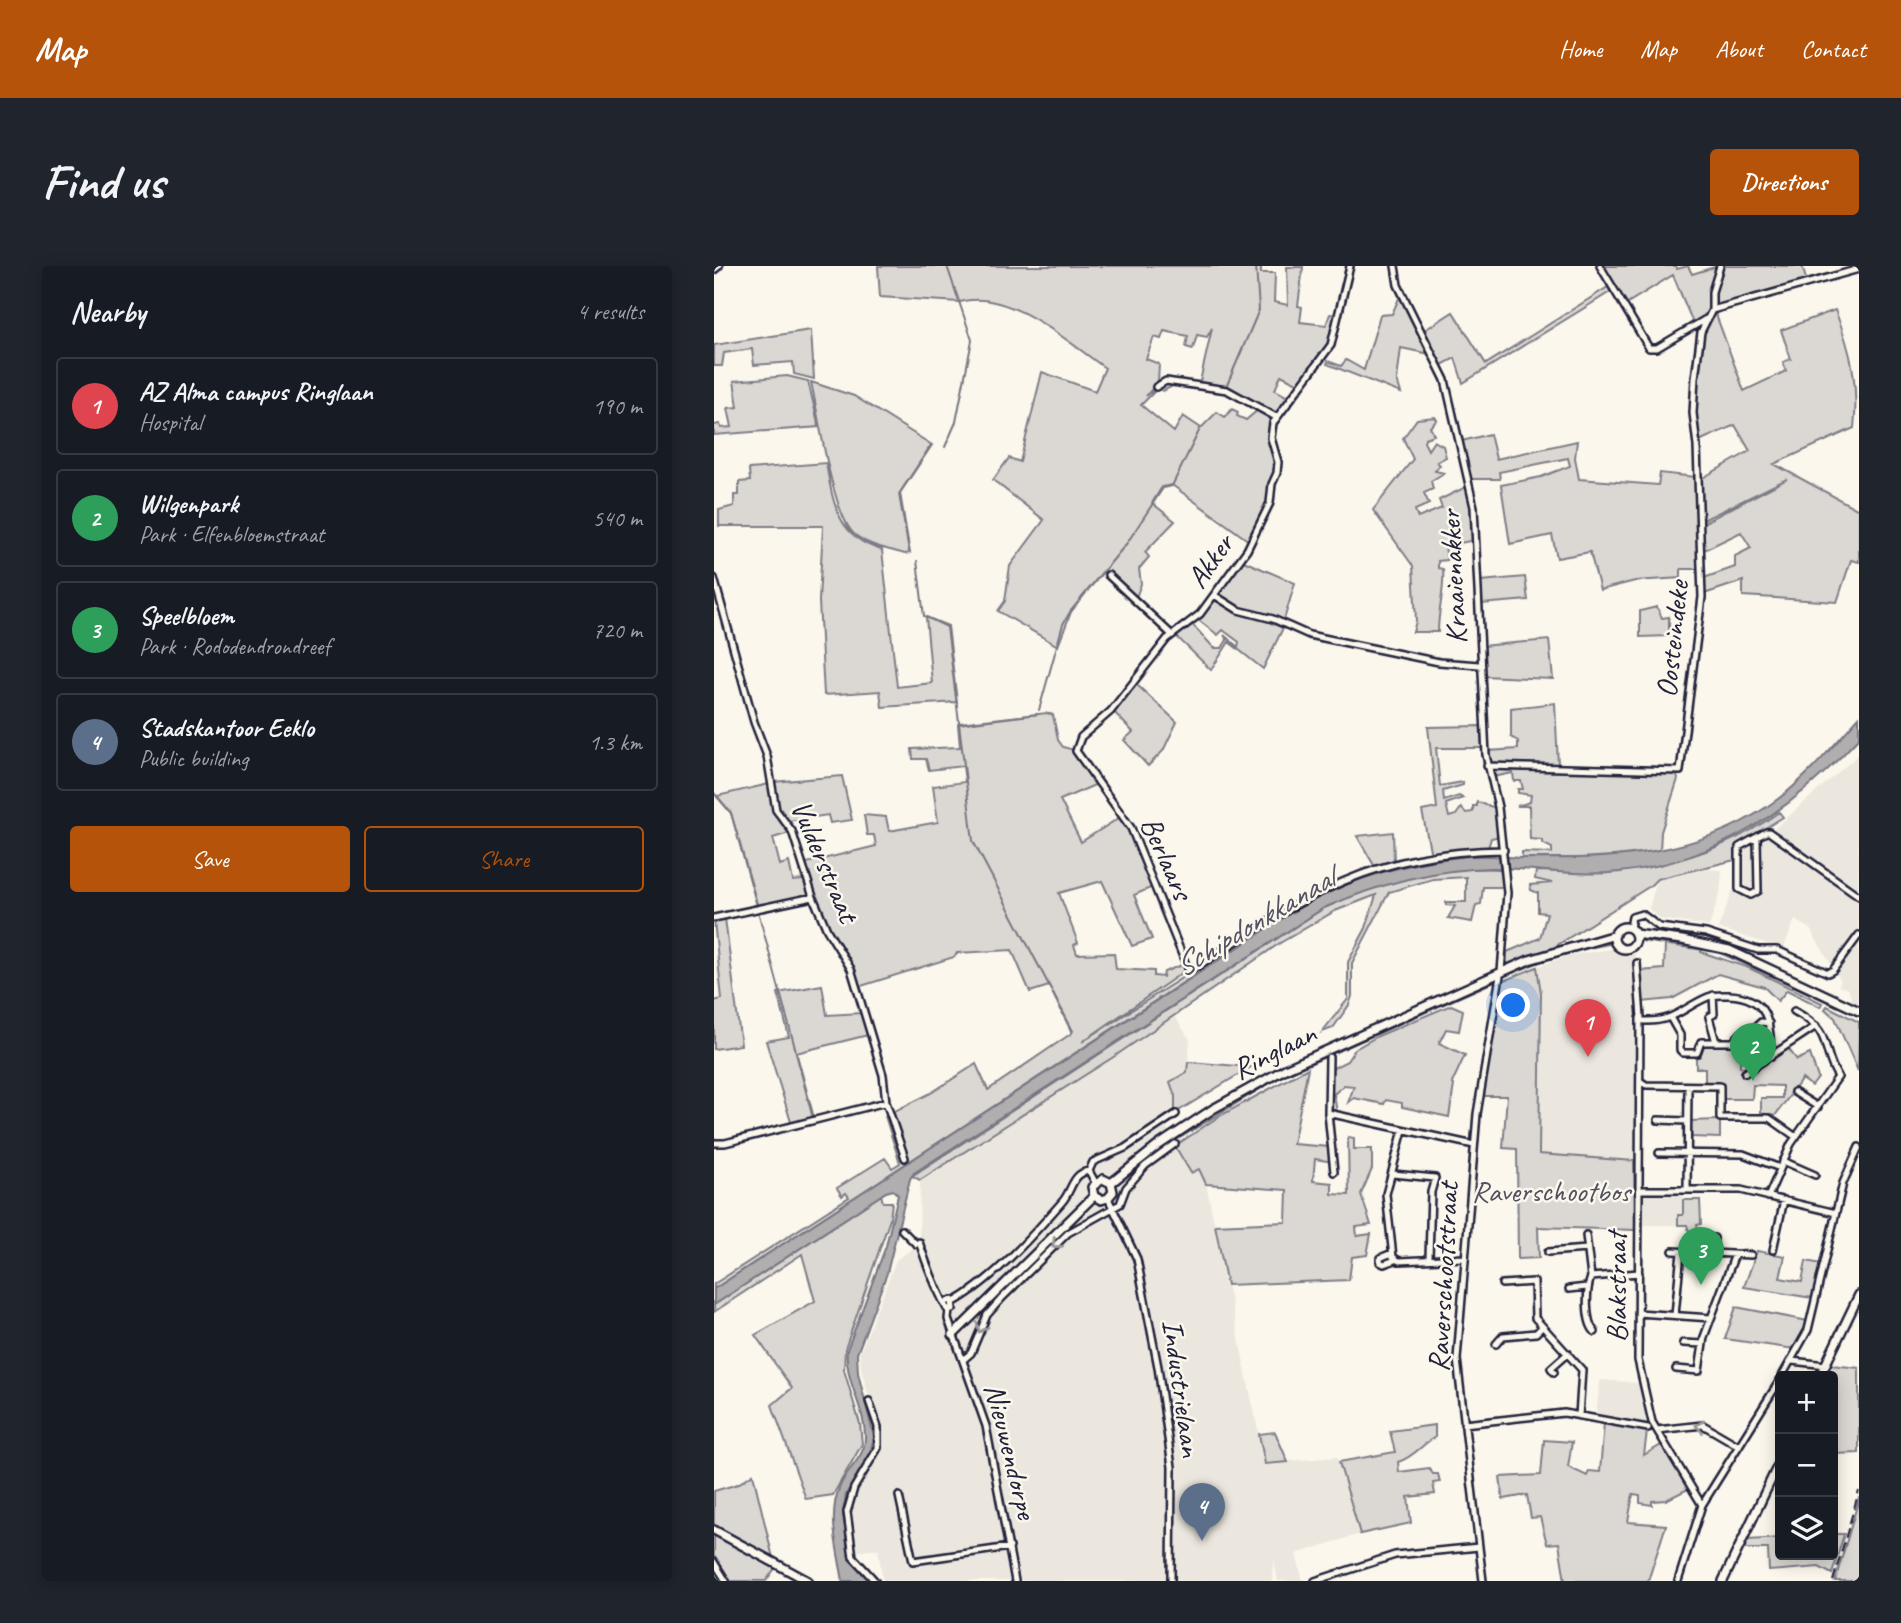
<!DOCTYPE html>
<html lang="en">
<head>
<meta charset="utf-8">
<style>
  :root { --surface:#171b24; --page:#20242c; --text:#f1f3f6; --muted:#9ea1a6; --line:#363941; --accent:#b45309 }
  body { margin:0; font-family:Caveat,sans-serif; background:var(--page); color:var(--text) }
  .controls { position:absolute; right:21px; bottom:21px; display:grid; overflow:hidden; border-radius:7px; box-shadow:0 4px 18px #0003 }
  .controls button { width:63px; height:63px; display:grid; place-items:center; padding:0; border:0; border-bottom:2px solid var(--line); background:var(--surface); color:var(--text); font:35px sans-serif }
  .you { position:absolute; left:800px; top:740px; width:24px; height:24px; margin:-18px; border:5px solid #fff; border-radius:50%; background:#1a73e8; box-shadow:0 0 0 10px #1a73e833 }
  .badge { display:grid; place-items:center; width:46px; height:46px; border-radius:50%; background:var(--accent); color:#fff; font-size:23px; font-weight:700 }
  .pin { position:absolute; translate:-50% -58px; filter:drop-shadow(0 2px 4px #0008) }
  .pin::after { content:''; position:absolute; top:37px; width:24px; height:21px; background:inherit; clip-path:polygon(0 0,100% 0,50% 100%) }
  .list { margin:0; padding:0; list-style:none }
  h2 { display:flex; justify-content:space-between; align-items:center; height:91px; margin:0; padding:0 28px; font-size:30px }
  h2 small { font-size:23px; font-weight:400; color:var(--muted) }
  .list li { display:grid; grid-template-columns:46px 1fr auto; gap:21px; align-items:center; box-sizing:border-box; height:98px; margin:0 14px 14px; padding:0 14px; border:2px solid var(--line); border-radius:7px }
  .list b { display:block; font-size:26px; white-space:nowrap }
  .list p { margin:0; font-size:23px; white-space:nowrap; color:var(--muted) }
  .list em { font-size:23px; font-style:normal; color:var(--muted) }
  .actions { display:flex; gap:14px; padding:21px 28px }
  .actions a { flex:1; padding:16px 0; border:2px solid var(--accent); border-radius:7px; text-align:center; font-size:24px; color:var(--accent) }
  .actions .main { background:var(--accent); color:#fff }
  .icon { flex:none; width:38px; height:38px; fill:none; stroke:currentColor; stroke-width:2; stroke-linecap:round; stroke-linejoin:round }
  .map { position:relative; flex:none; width:1145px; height:1315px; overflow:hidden; border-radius:7px }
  header { display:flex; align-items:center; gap:42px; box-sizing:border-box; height:98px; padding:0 35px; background:var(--accent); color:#fff }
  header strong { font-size:33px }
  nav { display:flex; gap:38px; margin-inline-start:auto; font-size:24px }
  .intro { display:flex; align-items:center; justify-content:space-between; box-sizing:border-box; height:168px; padding:0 42px }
  h1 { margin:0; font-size:49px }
  .button { padding:18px 32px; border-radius:7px; background:var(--accent); color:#fff; font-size:24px; font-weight:700 }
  main { display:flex; gap:42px; padding:0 42px }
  aside { flex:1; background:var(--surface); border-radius:7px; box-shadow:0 4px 18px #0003 }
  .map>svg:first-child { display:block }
</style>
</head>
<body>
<header>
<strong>Map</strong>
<nav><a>Home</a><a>Map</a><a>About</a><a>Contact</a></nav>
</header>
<div class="intro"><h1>Find us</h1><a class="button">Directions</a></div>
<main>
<aside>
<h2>Nearby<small>4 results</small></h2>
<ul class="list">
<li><span class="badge" style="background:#e0444e">1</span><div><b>AZ Alma campus Ringlaan</b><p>Hospital</p></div><em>190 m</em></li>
<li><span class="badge" style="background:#2e9e5b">2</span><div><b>Wilgenpark</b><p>Park · Elfenbloemstraat</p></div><em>540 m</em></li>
<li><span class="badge" style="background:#2e9e5b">3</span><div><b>Speelbloem</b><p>Park · Rododendrondreef</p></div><em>720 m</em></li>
<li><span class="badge" style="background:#5c6f8a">4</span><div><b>Stadskantoor Eeklo</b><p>Public building</p></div><em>1.3 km</em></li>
</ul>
<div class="actions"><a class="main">Save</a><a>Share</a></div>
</aside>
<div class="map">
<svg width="1145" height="1315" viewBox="0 0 1145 1315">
  <rect width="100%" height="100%" fill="#fbf7ec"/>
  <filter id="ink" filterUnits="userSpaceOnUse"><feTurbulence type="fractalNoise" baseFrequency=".0143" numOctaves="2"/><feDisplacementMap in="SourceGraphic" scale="14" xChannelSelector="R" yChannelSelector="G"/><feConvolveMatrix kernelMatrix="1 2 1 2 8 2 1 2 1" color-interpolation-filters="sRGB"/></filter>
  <g filter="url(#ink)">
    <path fill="#ebe7df" d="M1145,488v250l-7,-3 -4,-12 -10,-3 3,-5 -31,-52 -15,-9 -12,29 -65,-21 17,-43v-37l33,-20 5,2z
      M987,603l21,1 -2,23 -11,33 -49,-7 -11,-10 8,-30z
      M921,680l-1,215 -95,-7 2,-161 -4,-26 32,-12z
      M459,748l17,26 -3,32 -17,10 5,14v22l-10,7 27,47 6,-4 8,16 59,279 72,-6 23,77 -64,20 7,27h-25l-4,-21 -1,21h-390l-5,-32 -25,3 -4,-45 9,-24 16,-24 7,-23 -20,-67 -1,-16 36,-93 23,-16 1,-64 195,-124z
      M930,927h39v32h-41z
      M886,1114l39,3 10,33 -3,8 -5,1 -45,-9z"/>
    <path fill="#dbd8d3" stroke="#7e7d87" stroke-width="2" d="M164,0h383v7h14l-1,29 14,3 -1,-38h16l-5,39 4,1 -2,15 26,3 4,-11 8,1 -8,30 -29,40 -20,-10 -6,15 15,8 -13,17 -49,-27 -29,-2 13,-58 -5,9 -10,-2 -4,14 -7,-2 2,-11 -24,-5 -3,8 -7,-2 -8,22 13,5 -1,17 -12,15 24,-18 5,7 -12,6 -5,-3 -17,17 33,27 9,-16 18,12 16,-16 8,5 7,-8 6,3 -1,4 9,4 13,-11 13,9c-3,18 6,32 5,50 -2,25 -17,51 -28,73l-77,-56 -10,2 -10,16 23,18 -30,31 4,5 -10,12 2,15 -6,16 -24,-26 -9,-2 -31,40 -13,34 -60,-35 7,-10 5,-35 34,-46 -51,-40 16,-22 11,4 22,-90 53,19 10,-23c-37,-26 -97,-80 -145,-66l-80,-5z
      M888,0h74l1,3 11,-3 4,8 26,-8 -10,47 -8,14 -7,-4 -20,-48 -49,30z
      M1008,0h80l5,16 -92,25 -1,-14z
      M894,21l2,5 -147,91 -8,-25 -13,7 -19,-34 30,-19 33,52z
      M686,30l30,58 -29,-6 -4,32 4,13 -74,-29 1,-3 13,5 5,-6 18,10 16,-55 12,-1z
      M1121,44c16,40 24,74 19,118l-80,36 85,46v52l-8,-2 -14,42 -94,-6v-15l-39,13v-16l31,-11v-11l16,-8 -10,-16 -37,18 -3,-26 86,-45 -86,42 -2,-41 51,-29 -15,-26 -36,16c-6,-33 -7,-103 16,-129l29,79 42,-20 -3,-9 8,-3 -10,-29z
      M97,64l3,49 -20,-5 -1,-12 -39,3 -2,-16 -28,4 -2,13h-8v-21z
      M73,110l21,5 11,46 -105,8v-10l6,-1 1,4 11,-1 -4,-19 10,-1 -4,-26z
      M97,116l43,14 78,49 -32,48 10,60 -5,1c-17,-5 -37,-8 -51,-20 -22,-21 -35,-118 -43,-152z
      M721,151l2,3 -7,7 4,8 -9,3 -1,4 4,8 6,-9 9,5 3,11 -9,5 3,3 -5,6 9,2 -13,8 2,8 -9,4 5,11 -14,6 3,8 24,-10 -3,-8 29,-14 7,54 -30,6 2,14 -9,1v7l5,1c2,21 -5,40 -5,63h-25l3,-11 -3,-55 -40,-56 40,-51 -10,-21 14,-19z
      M776,168l6,25 81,-18 -2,17 4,21 79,6 2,-12 35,4 5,92h-19v9l-46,3 -35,9 -10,-38 -33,6 -5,-23 -42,9 -9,-59 40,-8 29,-11 -2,-8 -69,14 1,7h-29l-9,-38z
      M112,197c7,41 12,75 56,87l15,137 35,-4 -6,-66 22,9 9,76 -75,5 -2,-16 -56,4 -5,-94 4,-75h-104v-16l15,-4v-11h5v-13l11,-1 -1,-12z
      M527,294l54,23 -12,40 -44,-14 -22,-14z
      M811,311l3,23 -47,4v-23z
      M501,333l68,29 -20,41 -34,-27 -18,28 -37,-36 17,-11 23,25h8l5,-8 -3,-5 14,12 1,-5 -16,-12 -5,5 -21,-16z
      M943,341l5,11 7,-1v19l-29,1v-26z
      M835,374l4,39 -71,-3 -1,-30z
      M422,418l41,38 -14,29 -15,15 -24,-26 9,-8 -20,-21z
      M841,437l3,62 -69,-1 -1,-13 30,-2v-8l-7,-4v-29z
      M333,447l6,2 5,25 5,7 11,3 23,34 -37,16 21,42 41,-26 33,70 -21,9 18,44 -20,7 -30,-65 -43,12 19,50 -4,2 3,9 37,-1 2,16 38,2v5l9,1 1,-5 20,-8 2,6 -104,72 106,-68 2,4 -476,311v-5l135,-87 -3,-4 -4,3 -5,-8 48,-30 7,10 8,-5 -15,-47 46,-23 45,-29 12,26 84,-57 -23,-47 -19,6 -18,-42 -55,3 -3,4 -96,30c-10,-33 -31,-61 -45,-93l-55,13 -27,-94 -14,-17 52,-12 3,16 1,-18 69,-6 10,44 -22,3 -2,-8 -41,6 2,12 -16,5 7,27 9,-3 4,19 9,-1 -3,-17 3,-4 5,4 69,-17 -2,-11h-7l-3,-20 22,2 3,14 49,-9 -5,-36 32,-4 -2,-16 -34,4 -3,-11h-13l-1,-10 48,-2 -2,-23z
      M767,460l1,22h-46l4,38 23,-4v3l-20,6 1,10 15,-5 4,2 -17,6 3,13 7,-2 5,-7 5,5 7,-1v-6h4v-4l19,6 4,28 -9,2 -3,10 -57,7 -9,-44 15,-3 -9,-81z
      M777,502l185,5 2,6 -17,53 -1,19 -61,7h-77v-6l30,1v-5l-10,-5v-3l-12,-1 -1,-33h-12l13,-4 1,-7 -13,-2v-4h5l-2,-8h-7l-1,-8 -20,4z
      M1065,546l4,5 -48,30v13l-78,19 -7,7 -99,63 -44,18v-15l33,-14 7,-25 -9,-1v-19l-7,-3 -1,-5 22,-2 -17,-4 1,-8c89,4 169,-5 243,-59z
      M679,566l1,30 -19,5 -18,-31z
      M787,603l3,18h-21l-2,17 -5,1 -4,17 -24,-4 7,-12 -9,-1v-3h20v-25l-33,2 -44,13 -37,71v33l-3,9 -16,23 -11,4 26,-33v-37l18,-34 10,-33 -41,16 -55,32 -165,113 -195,124 -8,-4 412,-268c55,-25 116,-43 177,-39z
      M11,652l16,127 -27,4v-48l8,-2 -8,-79z
      M951,678l36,4v4l48,16 73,35 -2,4 -33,-17 -9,11 -14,-14 -46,-13 -46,25 -30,3 -2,-31 24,-2z
      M823,701l4,26 -2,161 95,7 1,69 -97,-3 1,31 -21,1 -1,-110 -14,-1 4,-52h-24l19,-112 3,-4z
      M108,719l5,30 35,-2 6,22 -72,18 17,66 -21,6 -26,-84 23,-4 -11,-44z
      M737,739l12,5 -4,21 -13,-2 -7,14 26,12 -13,28 2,2 -5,32 -47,-10v-4l-16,-3 -2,4 -30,-6 -6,5 6,-17 -10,-1 -10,9 3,19 -7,-1 -1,-42 18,-9 8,-12 23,-13z
      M1113,740l32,16 -1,49 -23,-53 -10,-9z
      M990,777l36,1v23h19l29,-19 9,12 13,-6 8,24 -6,8 -10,-7 -28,38 -13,-4v-15h21v-12l-29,-1 -1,14h-30v-15l-17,-1v-15h-9v-13z
      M474,796l63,5 -76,46v-17l-5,-14 17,-10z
      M594,802l-15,76 37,3 3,15 -18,-3 -2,22 19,2v11l17,1 -1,-58 6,1v11h18v20l-11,25 10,31 -15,2 1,9 14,-2 -4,21 -15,2 -3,23 -122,5 -12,-60 71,-3 1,-32 -81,-6 -7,-15 -8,4 -16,-27 43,-29z
      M1006,854v18l-29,-1 -1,-16z
      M167,929l2,7h9l-2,17 -45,130 -1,21 16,54 2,20 -29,51 -27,4 -34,-94 20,-17 -37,-53 60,-34 -13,-47 -88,58v-7z
      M969,934h17l1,24 -4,1 1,6h-9l-2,-6h-9v-10h5z
      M1043,985l28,5 -5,22 22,4 4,-21 15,3 -8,34 -69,-11z
      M1022,1041l72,14 -13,28 -70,-10z
      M1117,1099l28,3v85l-26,1v-78h-7z
      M890,1157l43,8 -3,24 19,-11 25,45 -22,11 -14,1v4l-12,-2v-8l-7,-1 -5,28 38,3 -18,56h-83l-6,-38 -12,1 -7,-27 -9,1 -4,-23 -24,4 -3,-22 41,-2 3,-35 28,2 -4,25 19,9 2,-5 11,1z
      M721,1159v12c-14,8 -21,20 -37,25l1,10 30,-4 4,6h5l2,8 -7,1 2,11 -27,3 3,26 -51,11 -21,-72 56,-10 -5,-21z
      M561,1166l13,30 -23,2 -6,-30z
      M39,1208l20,84 -59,-32v-35l24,-7z
      M1145,1231v84h-24l21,-72z
      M1119,1268h11l-12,40 -13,-7 -50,4 -1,-22h-24l4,-9 32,-2v17h53z
      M0,1269l61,33 -9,13h-38l-14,-24z"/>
    <path fill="#b1aeb0" stroke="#787681" stroke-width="2" d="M1145,451v21c-66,71 -140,123 -239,134 -43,5 -85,-4 -127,-4 -60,1 -115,16 -169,40l-410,265 -4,6 -23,94 -30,81 1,19 16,64 -5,20 -23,37 -3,20 6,45 22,22h-28c-5,-30 -16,-66 -3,-95 7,-17 25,-29 25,-47 1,-31 -21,-58 -18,-89l39,-104 12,-51 -5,-5 -7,2 -172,113v-16l603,-393c46,-20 93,-34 143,-39 21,-3 42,0 63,1 85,2 173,-2 245,-52 35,-23 63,-58 91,-89z"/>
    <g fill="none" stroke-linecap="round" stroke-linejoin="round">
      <path stroke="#787681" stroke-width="2" d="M513,119l32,-75 -3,-44
        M231,181l11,-25 16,-82 -25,-74
        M195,285l-10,-57 32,-49
        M203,295l7,55 23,11 12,95
        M325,444l24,-86 7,-12 57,-69 36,-55 9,-2 28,-57
        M324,448l-79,9 14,118 100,190
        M0,527l17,20 26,93
        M44,645l56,207
        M928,675l76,11 141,64
        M859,685l36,-7
        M799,707l41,-17
        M451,881l113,-69 211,-94
        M402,917l44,-33"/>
      <defs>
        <path id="minor" d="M636,0l-19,79 -58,78 -2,15 7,24 -1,11 -5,11 -2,19 -23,47 -47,64 -33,25 -56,72 -30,26 -5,14 55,77 58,144c111,-72 176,-120 315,-122
          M681,0l3,19 47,95 29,127 12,248 12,52 9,86 -6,79
          M886,0l49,82h8l49,-29
          M0,4l5,-4
          M998,44l147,-41
          M442,121l10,-6 61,9 49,27
          M394,309l63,59
          M0,312l40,144 13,34 9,54 16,21 21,66 14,33 24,39 32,106 3,27 19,56
          M500,329l24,15 35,9 36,16 130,27 40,3
          M773,500l193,5 22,-174 -5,-151 -4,-33 2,-35 6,-46 11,-22v-18l8,-26
          M1043,572l1,53 -7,4 -12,-6v-42l27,-15h3l90,64
          M0,652l99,-21
          M916,662l2,-11 10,-3 17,13 47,6 52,17h19l51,23 5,-3 26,-35
          M923,697l4,55
          M999,729l1,19 -5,3 7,25
          M926,752l-2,342 14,62 50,83
          M957,753l9,16v15l3,3h14l4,-11h32l8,-9h8l12,-11 8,1
          M930,755c31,1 38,-13 64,-24 7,-3 14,-2 21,-2 41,2 41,29 42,62
          M615,791l-1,56 6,59
          M1031,807l71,-47
          M926,815l6,4 74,1v32h49l27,19
          M1080,826l24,15
          M614,847l146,32
          M944,854l29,1
          M689,864l-17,64 7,63 6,4 65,-3
          M0,877h11l161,-41
          M945,887l84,1 37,14
          M1069,895l32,14
          M679,908l42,4 -4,14 -2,66
          M381,916l-6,-11 4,-9 32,-14 51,-34
          M925,924h102l95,23
          M973,924l1,-104
          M1054,931l23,-53 47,-67c-19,-31 -3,-44 -44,-66
          M394,932l29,61 21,108 14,100 -1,114
          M188,964l14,14
          M872,969l5,42 48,-4
          M205,976c8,24 18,48 28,67h6l-1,-9 -6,2
          M1059,984l11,-50
          M959,985l78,4
          M834,986l39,-3
          M678,987l-12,5v4l4,2 11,-4
          M999,989l1,-17
          M877,1011c-5,13 -6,45 4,55
          M788,1018l32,-2 1,36 47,52 -3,46
          M855,1023l18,-2
          M240,1036c38,-21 79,-67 108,-100 10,-11 10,-29 27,-31
          M235,1044l-1,9 38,107 29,155
          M924,1047l73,5
          M961,1049l6,-63
          M969,1077l20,1
          M782,1078l7,-8 33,-3 6,-6
          M249,1094l8,-7 16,-38 15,-17 66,-65 52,-29 6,-16 19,-22 30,-22
          M1078,1095l34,4
          M962,1103l23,2 5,-34 30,-80
          M840,1106l-3,-4 17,-15
          M1068,1110l26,-46 35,-147 16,-36
          M155,1135l9,26v21l-24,40 -7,24 6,45 22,24
          M750,1158l100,-11 84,15
          M943,1164l46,-5 36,21
          M185,1230l14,65 97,-14
          M0,1296l12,19
          M601,1315l80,-26 84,-8
          M769,1315l-26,-222 20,-245 23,-138
          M964,1315l24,-76 78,-125"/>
        <path id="major" d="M900 672a11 11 0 1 1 22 0a11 11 0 1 1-22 0Z
          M921,668l47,6 47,10 130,61
          M397,917l48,-38 54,-36 72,-40 244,-109 86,-25
          M380,930l7,4 7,-2 5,-6 -2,-9
          M380,930l-2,-9 11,-8 8,4
          M239,1069l141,-139
          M1106,1110l39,-81
          M0,1264l94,51
          M1009,1315l57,-120"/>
      </defs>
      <use href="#minor" stroke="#22223b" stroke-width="10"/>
      <use href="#major" stroke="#22223b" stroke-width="12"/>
      <use href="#minor" stroke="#fbf7ec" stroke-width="5"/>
      <use href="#major" stroke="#fbf7ec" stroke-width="7"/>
      <path stroke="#22223b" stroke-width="2" stroke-dasharray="10 5" stroke-linecap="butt" d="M1119,1315l26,-90"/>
    </g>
    <defs><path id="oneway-chevron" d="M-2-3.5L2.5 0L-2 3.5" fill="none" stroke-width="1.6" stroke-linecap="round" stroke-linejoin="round" transform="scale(1.75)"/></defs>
    <g stroke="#99979c">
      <use href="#oneway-chevron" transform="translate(342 978) rotate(137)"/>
      <use href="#oneway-chevron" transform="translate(267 1062) rotate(114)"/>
      <use href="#oneway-chevron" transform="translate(986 1160) rotate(-170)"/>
    </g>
  </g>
  <g text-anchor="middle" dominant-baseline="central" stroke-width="5" stroke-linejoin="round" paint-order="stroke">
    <g font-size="30" fill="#22223b" stroke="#fbf7ec">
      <text transform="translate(496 295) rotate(-55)">Akker</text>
      <text transform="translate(739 311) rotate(-93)">Kraaienakker</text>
      <text transform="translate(958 373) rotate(-84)">Oosteindeke</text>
      <text transform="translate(453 592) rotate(66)">Berlaars</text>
      <text transform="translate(111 595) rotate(67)">Vulderstraat</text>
      <text transform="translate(560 785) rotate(-27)">Ringlaan</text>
      <text transform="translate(729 1011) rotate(-87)">Raverschootstraat</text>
      <text transform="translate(902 1021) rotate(-90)">Blakstraat</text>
      <text transform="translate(468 1122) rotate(82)">Industrielaan</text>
      <text transform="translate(297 1185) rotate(76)">Nieuwendorpe</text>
    </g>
    <g font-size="30" fill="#505061" stroke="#fbf7ec">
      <text x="837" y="925">Raverschootbos</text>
    </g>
    <g font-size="32" font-style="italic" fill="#545364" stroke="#fbf7ec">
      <text transform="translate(540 656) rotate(-31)">Schipdonkkanaal</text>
    </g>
  </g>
</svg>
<div class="controls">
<button>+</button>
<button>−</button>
<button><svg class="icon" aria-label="layers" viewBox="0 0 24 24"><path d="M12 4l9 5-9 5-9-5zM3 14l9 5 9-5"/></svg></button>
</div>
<div class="you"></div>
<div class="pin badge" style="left:874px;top:791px;background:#e0444e">1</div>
<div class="pin badge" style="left:1039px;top:815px;background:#2e9e5b">2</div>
<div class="pin badge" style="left:987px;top:1019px;background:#2e9e5b">3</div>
<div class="pin badge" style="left:488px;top:1275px;background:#5c6f8a">4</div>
</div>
</main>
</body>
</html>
